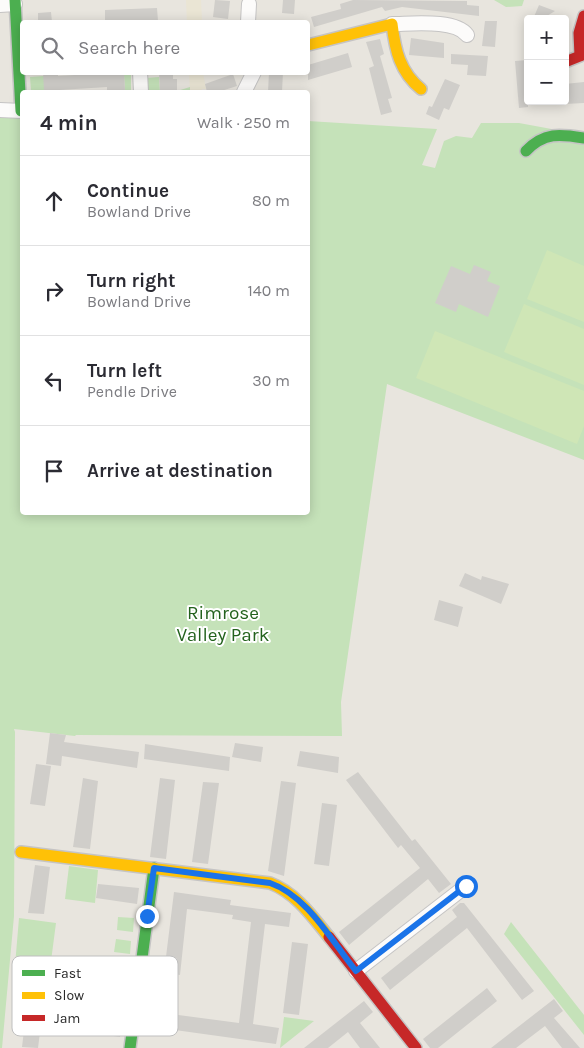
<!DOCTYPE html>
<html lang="en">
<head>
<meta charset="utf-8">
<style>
  :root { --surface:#fff; --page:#f7f7f7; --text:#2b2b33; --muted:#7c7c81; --line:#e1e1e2 }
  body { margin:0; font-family:Karla,sans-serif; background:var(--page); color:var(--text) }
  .controls { position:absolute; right:15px; top:15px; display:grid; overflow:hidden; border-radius:5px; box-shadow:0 2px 12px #0003 }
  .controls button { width:45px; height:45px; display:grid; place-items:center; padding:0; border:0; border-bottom:1px solid var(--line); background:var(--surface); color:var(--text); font:25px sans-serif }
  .stop { position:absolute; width:15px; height:15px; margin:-11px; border:4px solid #1a73e8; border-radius:50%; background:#fff }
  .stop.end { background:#1a73e8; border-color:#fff; box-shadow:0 1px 5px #0008 }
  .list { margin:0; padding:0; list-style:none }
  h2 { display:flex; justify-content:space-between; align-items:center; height:65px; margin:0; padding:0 20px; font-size:21px }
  h2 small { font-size:16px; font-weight:400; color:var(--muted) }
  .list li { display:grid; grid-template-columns:32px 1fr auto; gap:15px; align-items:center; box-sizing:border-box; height:90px; padding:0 20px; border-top:1px solid var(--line) }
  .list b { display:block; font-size:19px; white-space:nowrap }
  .list p { margin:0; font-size:16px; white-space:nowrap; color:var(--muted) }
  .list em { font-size:16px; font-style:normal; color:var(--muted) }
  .icon { flex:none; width:28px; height:28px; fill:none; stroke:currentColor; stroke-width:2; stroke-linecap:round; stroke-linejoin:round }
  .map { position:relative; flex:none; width:584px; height:1048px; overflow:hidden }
  .search { position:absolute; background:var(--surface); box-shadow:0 2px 12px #0003; left:20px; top:20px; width:290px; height:55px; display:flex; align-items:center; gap:12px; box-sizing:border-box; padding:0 18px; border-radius:5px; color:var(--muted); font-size:19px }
  .panel { position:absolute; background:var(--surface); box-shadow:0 2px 12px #0003; left:20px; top:90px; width:290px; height:425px; border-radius:5px }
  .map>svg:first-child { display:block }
</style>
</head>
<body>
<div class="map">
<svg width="584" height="1048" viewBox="0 0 584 1048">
  <rect width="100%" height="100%" fill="#e8e5de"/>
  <path fill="#eae5d4" d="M186,0h15l1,22h-15z
    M189,73h14l3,16h-4v3h-12z"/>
  <path fill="#c5e2b9" d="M494,0h30l-2,6 -16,1z
    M131,74v18h-24l18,-2 -1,-15z
    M44,76l1,15 17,-1v2l-31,-1 -1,-14z
    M159,77l1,15 17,-1 13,-4v5h-43l-1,-14z
    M0,115h22v397h286v-391l129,8 -15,36 13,3 9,-27 12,-5 16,2 9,-15h38l65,12v325l-197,-76 -46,318 1,34 -266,-1 -1,1 -61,-7 1,3 -1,184 -12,132h-2z
    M69,866l29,4 -3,33 -30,-4z
    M118,917l16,1 -1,14 -16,-2z
    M19,918l37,5 -11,84 -33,-6z
    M511,922l73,93v20l-80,-101z
    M116,939l15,2 -1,13 -16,-2z
    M284,1017l30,4 -34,27z"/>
  <path fill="#cfe6b6" d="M547,250l37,16v56l-57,-23z
    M524,304l60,25v56l-80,-33z
    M435,331l149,60v35l-7,18 -161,-66z"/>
  <path fill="#d0ceca" d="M215,0l15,1 -2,18 -15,-2z
    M283,0h12l-1,14 -12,-1z
    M353,0l114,1v4l12,1v10l-77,-9 -17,4 -3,-4 -68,20 -3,-10 30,-8 -1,-5z
    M539,5l16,6 -13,8h-9z
    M157,8l1,13 -53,1v-12z
    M51,12l1,10h-14v-9z
    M485,21h12l-2,26 -13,-1z
    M411,38l33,5v15l-35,-3z
    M380,39l4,15 -4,2 12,42 -4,1 4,13 -11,3 -12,-47 5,-2 -8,-24z
    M348,53l4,14 -44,13v-15z
    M451,54l37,2 -2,20 -19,-1 1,-10 -17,-1z
    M528,60v47l-9,1 -4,-47z
    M43,72h15v4l66,-4 1,18 -18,1v-4l-63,4z
    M159,72h14v7h4v12l-17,1z
    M269,72h14l-1,20h-14z
    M233,74l4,12 -19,6h-11l-2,-8z
    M445,79l15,6 -11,25 -5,-2 -5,12 -13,-6 3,-8 3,1z
    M584,82v21l-19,1v-20z
    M474,265l17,7 -4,9 13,5 -12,31 -29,-13 -3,8 -21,-9 16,-37 19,8z
    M465,573l16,7 1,-4 27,8 -8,20 -42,-18z
    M439,600l24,7 -5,20 -24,-7z
    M50,733l16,2 -2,7 75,10 -2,16 -75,-12 -1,10 -15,-2z
    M235,743l28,4 -2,15 -29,-5z
    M145,744l85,13 -1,14 -85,-12z
    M300,751l39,6 -1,16 -41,-7z
    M36,764l15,2 -6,40 -15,-2z
    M358,772l54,69 3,-2 36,45 -12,9 -11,-14 -79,66 -10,-13 81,-64 -19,-23 -3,3 -52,-68z
    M83,778l15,3 -8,68 -17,-2z
    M160,778l15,2 -9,79 -16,-2z
    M281,781l15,2 -12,93 -16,-5z
    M203,782l16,1 -11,81 -16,-2z
    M322,803l15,2 -8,61 -15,-2z
    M35,865l15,2 -6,47 -16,-1z
    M98,884l41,4 -2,16 -41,-6z
    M174,892l57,8 -1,5 61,8 -2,14 -24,-3 -12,100 26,4 -3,16 -130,-18 2,-15 91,12 12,-101 -19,-3 1,-4 -46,-6 -7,66 -16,-2z
    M460,903h4l70,88 -12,9 -55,-72 -77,62 -9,-12 76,-61 -5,-7z
    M292,942l16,2 -9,71 -16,-2z
    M487,988l10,13 -59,47h-8l-7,-9z
    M554,999l9,12 -9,7 26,30h-18l-17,-22 -29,22h-25z
    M364,1001l9,11 -13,11 20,25h-20l-12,-16 -20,16h-24z
    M27,1006l16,2 -5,40 -16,-1z
    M90,1017l31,4 -1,16 -32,-5z"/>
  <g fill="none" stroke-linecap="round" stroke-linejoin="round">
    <defs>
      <path id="street" d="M0,5l15,-1
        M248,22l1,-18
        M392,24c19,0 63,-5 75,11
        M140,72l1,20
        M244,92l10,-20
        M0,110l22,1
        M356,971l110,-85"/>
      <path id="fast" d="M15,0l6,111
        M526,151c18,-19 34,-17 58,-13
        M130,1048l24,-180"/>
      <path id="slow" d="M308,45l84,-21c3,26 8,48 29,65
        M21,852l249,31c26,10 42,33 59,54"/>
      <path id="jam" d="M565,62l15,-6 -1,-23 5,-17
        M329,937l87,111"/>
    </defs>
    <use href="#street" stroke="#c5c4c4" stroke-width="16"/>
    <use href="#fast" stroke="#c5c4c4" stroke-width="14"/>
    <use href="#slow" stroke="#c5c4c4" stroke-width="14"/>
    <use href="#jam" stroke="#c5c4c4" stroke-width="14"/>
    <use href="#street" stroke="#fcfbfa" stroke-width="14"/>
    <use href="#fast" stroke="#4caf50" stroke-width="11"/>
    <use href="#slow" stroke="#ffc107" stroke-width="11"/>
    <use href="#jam" stroke="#c62828" stroke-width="11"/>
  </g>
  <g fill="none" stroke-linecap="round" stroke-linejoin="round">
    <path stroke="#1a73e8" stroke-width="6" d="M147,916l7,-48 116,15c38,13 62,59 86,88l110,-85"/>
  </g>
  <g text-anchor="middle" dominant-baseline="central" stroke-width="4" stroke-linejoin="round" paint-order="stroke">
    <g font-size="19" fill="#23621d" stroke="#fff">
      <text x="223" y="613">Rimrose<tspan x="223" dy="22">Valley Park</tspan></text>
    </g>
  </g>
  <rect x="12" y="956" width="166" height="80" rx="8" fill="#fff" stroke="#bfbfbf" stroke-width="1"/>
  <rect x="22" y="970" width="23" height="6" fill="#4caf50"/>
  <rect x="22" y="992" width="23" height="7" fill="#ffc107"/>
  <rect x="22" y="1015" width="23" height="6" fill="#c62828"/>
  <g font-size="14" fill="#292929">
    <text x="54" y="978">Fast</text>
    <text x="54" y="1000">Slow</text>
    <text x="54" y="1023">Jam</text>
  </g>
</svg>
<div class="controls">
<button>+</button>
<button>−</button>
</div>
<div class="stop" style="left:466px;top:886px"></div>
<div class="stop end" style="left:147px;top:916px"></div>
<div class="search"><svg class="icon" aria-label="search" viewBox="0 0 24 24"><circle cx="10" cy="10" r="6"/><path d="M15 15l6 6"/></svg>Search here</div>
<section class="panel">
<h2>4 min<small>Walk · 250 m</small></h2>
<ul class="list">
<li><svg class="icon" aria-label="ahead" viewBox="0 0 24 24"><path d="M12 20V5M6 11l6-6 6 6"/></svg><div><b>Continue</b><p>Bowland Drive</p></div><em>80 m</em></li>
<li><svg class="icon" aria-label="right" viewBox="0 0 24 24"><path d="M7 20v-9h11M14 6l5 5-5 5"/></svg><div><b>Turn right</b><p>Bowland Drive</p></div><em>140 m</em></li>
<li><svg class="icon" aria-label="left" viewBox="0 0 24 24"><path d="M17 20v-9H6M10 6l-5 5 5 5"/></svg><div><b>Turn left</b><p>Pendle Drive</p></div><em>30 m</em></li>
<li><svg class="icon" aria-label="arrive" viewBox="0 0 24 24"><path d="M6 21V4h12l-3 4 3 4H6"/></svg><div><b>Arrive at destination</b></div></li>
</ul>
</section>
</div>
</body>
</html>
